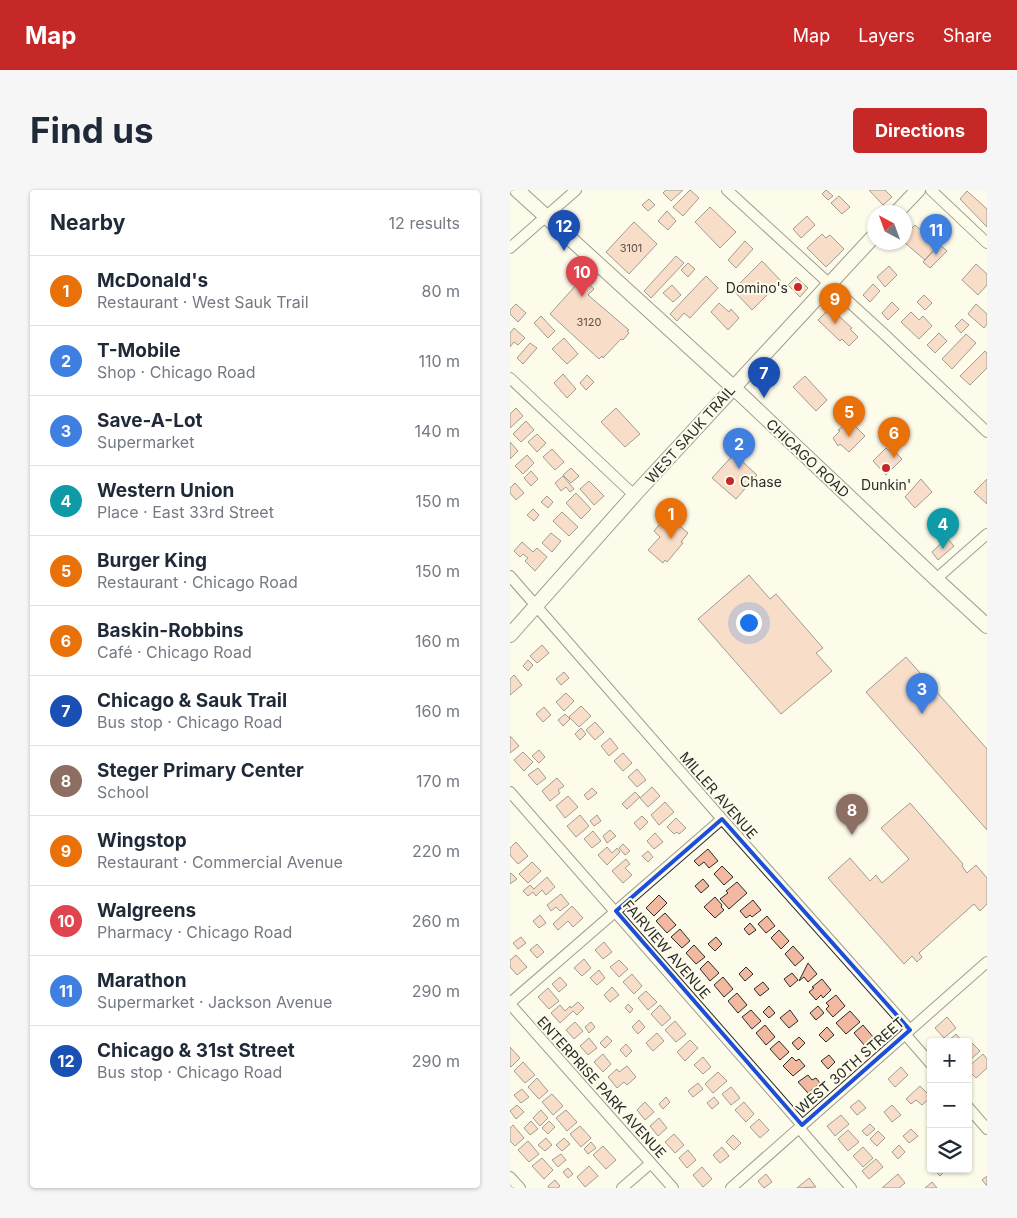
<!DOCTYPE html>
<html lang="en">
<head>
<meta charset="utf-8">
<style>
  :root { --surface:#fff; --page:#f6f6f7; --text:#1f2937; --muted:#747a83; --line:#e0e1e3; --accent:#c62828 }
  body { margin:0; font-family:Inter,sans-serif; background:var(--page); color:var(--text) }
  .controls { position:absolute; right:15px; bottom:15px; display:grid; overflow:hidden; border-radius:5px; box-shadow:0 1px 4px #0004 }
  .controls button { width:45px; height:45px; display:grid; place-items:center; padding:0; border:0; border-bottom:1px solid var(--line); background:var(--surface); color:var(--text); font:25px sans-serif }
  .compass { position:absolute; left:357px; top:15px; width:45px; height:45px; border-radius:50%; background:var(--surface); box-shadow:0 1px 4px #0004; rotate:319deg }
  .you { position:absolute; left:238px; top:432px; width:18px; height:18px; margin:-12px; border:4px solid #fff; border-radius:50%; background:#1a73e8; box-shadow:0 0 0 8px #1a73e833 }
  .badge { display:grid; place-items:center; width:32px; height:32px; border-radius:50%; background:var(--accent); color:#fff; font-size:16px; font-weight:700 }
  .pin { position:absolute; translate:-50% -41px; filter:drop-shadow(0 1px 2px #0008) }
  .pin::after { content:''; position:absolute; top:26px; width:18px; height:15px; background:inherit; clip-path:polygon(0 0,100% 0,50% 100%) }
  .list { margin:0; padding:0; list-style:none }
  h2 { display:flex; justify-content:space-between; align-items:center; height:65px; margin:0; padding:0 20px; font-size:21px }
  h2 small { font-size:16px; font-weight:400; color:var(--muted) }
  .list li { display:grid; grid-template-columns:32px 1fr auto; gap:15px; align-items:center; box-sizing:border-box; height:70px; padding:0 20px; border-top:1px solid var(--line) }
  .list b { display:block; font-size:19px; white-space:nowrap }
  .list p { margin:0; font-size:16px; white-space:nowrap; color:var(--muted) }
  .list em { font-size:16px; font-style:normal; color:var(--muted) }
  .icon { flex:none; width:28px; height:28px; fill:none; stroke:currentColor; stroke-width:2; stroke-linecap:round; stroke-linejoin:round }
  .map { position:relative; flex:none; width:477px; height:998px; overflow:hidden; border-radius:5px }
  header { display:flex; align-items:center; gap:30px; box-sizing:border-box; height:70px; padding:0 25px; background:var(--accent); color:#fff }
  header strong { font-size:24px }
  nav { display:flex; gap:28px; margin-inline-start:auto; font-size:18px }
  .intro { display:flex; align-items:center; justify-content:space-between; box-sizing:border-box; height:120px; padding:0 30px }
  h1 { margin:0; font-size:35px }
  .button { padding:12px 22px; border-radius:5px; background:var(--accent); color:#fff; font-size:18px; font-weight:700 }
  main { display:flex; gap:30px; padding:0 30px }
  aside { flex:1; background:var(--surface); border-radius:5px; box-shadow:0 1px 4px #0004 }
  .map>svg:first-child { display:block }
</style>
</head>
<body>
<header>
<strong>Map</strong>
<nav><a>Map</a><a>Layers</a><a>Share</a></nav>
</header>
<div class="intro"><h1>Find us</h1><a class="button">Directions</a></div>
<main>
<aside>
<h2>Nearby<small>12 results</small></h2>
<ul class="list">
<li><span class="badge" style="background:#e8710a">1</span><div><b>McDonald's</b><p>Restaurant · West Sauk Trail</p></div><em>80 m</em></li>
<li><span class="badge" style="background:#3f7fe0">2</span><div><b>T-Mobile</b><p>Shop · Chicago Road</p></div><em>110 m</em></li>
<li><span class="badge" style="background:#3f7fe0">3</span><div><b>Save-A-Lot</b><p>Supermarket</p></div><em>140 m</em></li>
<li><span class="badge" style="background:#0f9aa8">4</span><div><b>Western Union</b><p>Place · East 33rd Street</p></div><em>150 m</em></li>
<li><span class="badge" style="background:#e8710a">5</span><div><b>Burger King</b><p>Restaurant · Chicago Road</p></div><em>150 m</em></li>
<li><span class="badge" style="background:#e8710a">6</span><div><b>Baskin-Robbins</b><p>Café · Chicago Road</p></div><em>160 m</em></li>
<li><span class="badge" style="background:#1a4fb4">7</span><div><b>Chicago &amp; Sauk Trail</b><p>Bus stop · Chicago Road</p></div><em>160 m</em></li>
<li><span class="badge" style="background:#8d6e63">8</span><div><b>Steger Primary Center</b><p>School</p></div><em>170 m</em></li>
<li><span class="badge" style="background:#e8710a">9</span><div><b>Wingstop</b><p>Restaurant · Commercial Avenue</p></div><em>220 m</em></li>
<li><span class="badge" style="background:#e0444e">10</span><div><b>Walgreens</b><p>Pharmacy · Chicago Road</p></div><em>260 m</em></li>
<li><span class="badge" style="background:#3f7fe0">11</span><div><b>Marathon</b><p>Supermarket · Jackson Avenue</p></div><em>290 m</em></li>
<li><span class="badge" style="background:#1a4fb4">12</span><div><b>Chicago &amp; 31st Street</b><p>Bus stop · Chicago Road</p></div><em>290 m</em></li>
</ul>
</aside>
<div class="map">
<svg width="477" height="998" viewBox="0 0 477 998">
  <rect width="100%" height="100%" fill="#fdfbea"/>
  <path fill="#f2b8a0" stroke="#2b2b2b" d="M156,0h17l-12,11 -8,-8z
    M180,0l9,8 -16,18 -10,-9z
    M316,0l7,6 -5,4 -6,-6z
    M359,0h16l7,7 -9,8z
    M457,1l20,18v18l-27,-28z
    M329,6l11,11 -8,7 -11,-11z
    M139,9l6,6 -7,6 -6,-6z
    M200,17l26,25 -16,16 -25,-26z
    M157,21l9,10 -8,9 -10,-9z
    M297,26l8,9 -14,13 -8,-9z
    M124,32l23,22 -28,30 -23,-22z
    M405,35l23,21 -13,14 -21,-18v-6z
    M312,44l4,4 4,-3 14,14 -18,18 -19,-19z
    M235,51l8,8 -17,19 -8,-8z
    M429,54l8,7 -17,17 -7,-6z
    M166,66l8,7 -33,35 -7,-7z
    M252,71l19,20 -29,29 -19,-20z
    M178,73l7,6 -7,8 -7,-7z
    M466,74l11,10v11l-9,10 -16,-15z
    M379,76l8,9 -12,12 -8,-10z
    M196,86l12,12 -28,30 -6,-5 -7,8 -7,-7z
    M286,87l12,11 -8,9 -12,-12z
    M75,91l9,8 -6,6 41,35 -2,1 2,2 -6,7 -2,-1 -18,19 -1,-2 -3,3 -49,-45 27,-30 3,3z
    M363,94l7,7 -10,11 -7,-7z
    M162,95l9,10 -8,7 -10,-9z
    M414,105l8,8 -7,7 -8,-8z
    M382,112l7,7 -11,11 -6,-7z
    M209,113l10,9 2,-3 8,9 -11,12 -17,-18z
    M6,114l10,9 -8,9 -8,-8v-4z
    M466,114l11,10v10l-3,4 -16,-14z
    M320,118l22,20 -2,1 8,8 -9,9 -7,-7 -2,2 -22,-21z
    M401,122l8,8 4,-4 9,10 -13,13 -18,-17z
    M31,126l14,15 -7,7 -14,-15z
    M452,129l7,6 -8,8 -6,-7z
    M4,138l11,10 -7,7 -4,-3 -4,5v-14z
    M429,143l8,8 -12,12 -8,-8z
    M456,144l10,9 -24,26 -10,-10z
    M54,148l14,16 -11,10 -15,-15z
    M20,153l7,5 -14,16 -6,-6z
    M475,161l2,2v15l-17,17 -10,-9z
    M53,184l13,15 -9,9 -13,-15z
    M77,185l7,7 -8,8 -6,-7z
    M295,186l22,24 -11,11 -23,-24z
    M6,218l7,8 -13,12v-14z
    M106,218l24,26 -15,13 -24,-25z
    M338,229l17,17 -16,16 -9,-8 -2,2 -5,-8 7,-7 -2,-1 8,-6 -1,-2z
    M16,231l8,9 -13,12 -8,-8z
    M27,244l9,9 -9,9 -9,-10z
    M0,252l8,9 -8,8z
    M376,258l7,6 2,-2 7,7 -16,16 -13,-14z
    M42,259l12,13 -9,8 -12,-13z
    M224,264l23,21 -21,24 -24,-21z
    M17,265l7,8 -11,11 -8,-8z
    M61,278l8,8 -8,7 -8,-8z
    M21,281l7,8 -7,7 -7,-8z
    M53,286l11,13 -4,3 -4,-5 -5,4 -6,-8z
    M411,289l11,13 -17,16 -10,-11z
    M477,289v25l-13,-12z
    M79,291l15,15 -10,9 -14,-16z
    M5,293l9,10 -8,7 -6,-7v-5z
    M66,303l15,16 -10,10 -15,-16z
    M37,306l6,6 -5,6 -7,-6z
    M23,319l6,6 -5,6 -7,-6z
    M52,322l16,15 -9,9 -16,-15z
    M159,323l8,7 -2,2 13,11 -7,9 2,1 -16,19 -2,-2 -2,3 -15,-13 12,-13 -6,-6z
    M41,343l10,8 -9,11 -10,-9z
    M437,348l7,8 -16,14 -6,-8z
    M12,352l11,10 4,-4 10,9 -12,14 -10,-10 3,-3 -5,-4 -3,3 -6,-6z
    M239,385l21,24 6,-5 47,54 -7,5 16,18 -51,43 -83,-95z
    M32,455l7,8 -12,10 -7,-7z
    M396,467l81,92v81l-121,-138z
    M18,470l5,5 -5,6 -5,-5z
    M54,482l5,6 -8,7 -5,-6z
    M4,485l8,10 -12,10v-16z
    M56,503l8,8 -10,10 -8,-9z
    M71,516l10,10 -12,11 -10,-10z
    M34,517l7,8 -8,7 -7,-8z
    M55,524l5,5 -7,7 -5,-6z
    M85,532l9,10 -9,8 -9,-10z
    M71,538l5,6 -6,6 -5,-6z
    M0,546l9,10 -9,7z
    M100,548l8,10 -9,8 -8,-10z
    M29,560l6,7 -6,6 -7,-7z
    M13,562l10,10 -9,9 -10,-11z
    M113,563l9,10 -9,8 -9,-10z
    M28,578l8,10 -9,7 -9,-10z
    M127,579l9,11 -9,7 -9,-10z
    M47,588l7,8 -6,4 2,3 -10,8 -8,-10z
    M142,597l8,9 -12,11 -8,-9z
    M82,598l5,5 -9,7 -4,-5z
    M125,602l5,5 -13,12 -5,-5z
    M58,606l10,11 -13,11 -9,-12z
    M155,612l9,10 -15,13 -8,-10z
    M400,613l53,61 -1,2 5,7 9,-8 11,13v26l-7,7 -6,-7 -55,49 3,4 -5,5 -5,-6 -8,8 -76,-86 22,-20 20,23 6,-6 6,8 27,-24 -28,-31z
    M70,625l9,11 -13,11 -9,-11z
    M87,625l4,6 -7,5 -4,-5z
    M132,626l6,6 -8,8 -6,-7z
    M166,628l10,10 -7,6 -2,-2 -3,2 -7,-7z
    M100,640l6,6 -9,7 -4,-7z
    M83,641l8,10 -9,7 -8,-9z
    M145,643l8,9 -9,7 -7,-8z
    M6,652l12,14 -10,8 -8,-9v-7z
    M113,654l7,7 -5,4 -6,-7z
    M97,657l5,6 5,-5 3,4 -13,13 -9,-10z
    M198,659l10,12 -9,7 -5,-6 -5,4 -5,-5z
    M138,661l5,6 -5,5 -6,-6z
    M116,669l4,5 -5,4 7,7 -9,8 -11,-12z
    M22,672l9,9 -13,12 -9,-9z
    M212,676l11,11 -9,8 -10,-11z
    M1,683l6,6 -7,5v-10z
    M37,687l8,10 -9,8 -4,-5 -6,6 -3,-4 -5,4 -5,-5 7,-6 4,4z
    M193,689l6,7 -8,7 -6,-7z
    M227,692l10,11 -18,16 -9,-10 8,-6 -2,-2z
    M51,704l8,10 -9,7 -4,-4 -5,4 -4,-6z
    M149,705l8,8 -13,13 -8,-8z
    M205,707l7,8 -1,2 3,3 -9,8 -11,-11z
    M243,710l8,10 -9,7 -2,-2 -4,3 -6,-7z
    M62,716l11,12 -10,9 -5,-6 -10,9 -5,-6z
    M155,723l11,12 -9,8 -11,-12z
    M30,725l6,8 -7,5 -6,-7z
    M257,726l8,10 -9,7 -8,-9z
    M240,733l6,7 -7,5 -5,-6z
    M170,739l10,12 -8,7 -11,-11z
    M269,740l10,11 -8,8 -10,-11z
    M11,747l5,6 -8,6 -5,-6z
    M206,747l6,7 -7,7 -7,-7z
    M94,752l8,10 -9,7 -8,-9z
    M27,754l7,8 -7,6 -7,-8z
    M184,755l11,12 -9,7 -10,-11z
    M283,756l11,12 -9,8 -10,-12z
    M6,765l11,12 -10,8 -7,-8v-7z
    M74,769l7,9 -9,8 -8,-8z
    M109,770l9,9 -9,8 -9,-10z
    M198,771l11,12 -9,8 -10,-12z
    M298,773l9,11 -9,8 -4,-5 -5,4z
    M236,777l7,7 -8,7 -6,-7z
    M89,780l6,8 -8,7 -7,-7z
    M282,783l6,7 -8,7 -6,-8z
    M122,784l10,12 -8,8 -11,-12z
    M50,787l7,8 -8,7 -7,-8z
    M213,787l10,12 -9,8 -10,-12z
    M312,789l9,11 -8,8 -2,-3 -5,5 -7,-8 5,-4 -2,-1z
    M253,792l6,7 -9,7 -6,-7z
    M102,797l7,8 -9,7 -6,-7z
    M38,798l11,13 -10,8 -11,-12z
    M136,801l11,11 -9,8 -10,-12z
    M227,803l10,12 -9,8 -10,-12z
    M326,805l9,11 -12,11 -7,-8 3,-3 -3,-3z
    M68,812l6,6 -7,7 -4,-4 -13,12 -9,-10 9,-8 5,6 5,-5 1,2z
    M118,814l5,5 -3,4 -5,-5z
    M150,815l11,13 -9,8 -11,-12z
    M259,816l6,7 -6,5 -6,-6z
    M308,816l6,7 -8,7 -6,-7z
    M241,820l10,11 -9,8 -10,-12z
    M280,820l8,11 -9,7 -9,-10z
    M340,821l10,11 -14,12 -10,-11z
    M437,827l9,11 -12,10 -9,-10z
    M129,830l6,7 -7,7 -6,-7z
    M165,831l11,13 -10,8 -11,-12z
    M65,832l8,9 -9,8 -8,-9z
    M81,832l4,5 -6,6 -4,-6z
    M255,835l10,12 -9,8 -10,-12z
    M353,835l11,13 -9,8 -11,-13z
    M317,837l7,8 -8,7 -7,-7z
    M147,843l7,8 -11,10 -7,-8z
    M446,844l7,8h-16z
    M97,846l5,5 -7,7 -5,-5z
    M289,847l6,6 -7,7 -6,-7z
    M79,848l8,10 -9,7 -8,-9z
    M180,850l8,8 -13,13 -8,-9z
    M269,851l10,11 -9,8 -10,-11z
    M462,853l8,8 -10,9 -2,-2v-11z
    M116,854l6,7 -6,6 -6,-7z
    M0,857l10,11 -9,9 -1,-1z
    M93,864l8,10 -8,8 -9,-10z
    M473,864l4,5v9l-11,10 -8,-8v-3z
    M319,865l6,7 -7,7 -7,-8z
    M193,867l8,10 -8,7 -9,-9z
    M282,867l4,4 3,-2 6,7 -12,10 -10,-10z
    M13,872l12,13 -10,8 -11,-12z
    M117,876l9,11 -9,8 -3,-3 -7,6 -9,-11 9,-8 2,3z
    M391,877l7,8 -13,12 -7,-8z
    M208,882l9,9 -14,12 -8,-9z
    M298,885l4,5 4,-2 4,5 -12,10 -10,-11z
    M27,888l11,13 -9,8 -11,-12z
    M188,893l5,6 -10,8 -5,-6z
    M410,896l11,11 -9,8 -6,-5 -5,4 -5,-5z
    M221,897l9,11 -9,7 -9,-11z
    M12,899l7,8 -8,6 -7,-8z
    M42,904l11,12 -10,9 -11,-13z
    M156,907l4,5 -7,7 -4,-5z
    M204,907l5,6 -7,6 -5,-6z
    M349,910l7,8 -9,7 -7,-8z
    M135,912l9,10 -9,8 -8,-10z
    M234,912l10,12 -8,8 -11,-12z
    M7,915l7,7 -8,7 -6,-8z
    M382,915l9,10 -9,7 -8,-10z
    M31,920l7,8 -8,8 -7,-8z
    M56,920l11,12 -10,9 -11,-13z
    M331,925l8,9 -14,12 -8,-10z
    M149,928l8,10 -9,8 -8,-10z
    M249,929l10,11 -9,8 -10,-11z
    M21,931l7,8 -8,6 -6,-7z
    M39,931l6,6 -7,7 -6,-6z
    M360,934l5,5 -8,7 -5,-5z
    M3,935l11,13 -9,8 -5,-5v-13z
    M70,936l11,12 -10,9 -11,-13z
    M401,939l7,7 -9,7 -6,-7z
    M338,940l11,12 -11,9 -10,-12z
    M368,941l7,7 -8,8 -7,-7z
    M164,944l10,11 -9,8 -10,-11z
    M223,945l8,8 -7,7 -8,-8z
    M36,948l6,7 -7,6 -7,-6z
    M54,948l6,6 -8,7 -6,-6z
    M18,951l11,13 -10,8 -11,-12z
    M81,952l5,6 -8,6 -4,-5z
    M389,955l6,7 -7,7 -6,-7z
    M93,956l13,14 -10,9 -13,-14z
    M212,957l7,9 -9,7 -7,-8z
    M353,957l10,11 -10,9 -10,-11z
    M178,960l8,10 -9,8 -8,-10z
    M51,964l5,6 -8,7 -6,-7z
    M32,968l11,12 -9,9 -12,-13z
    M366,969l7,8 -14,12 -7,-8z
    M79,976l9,10 -13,11 -8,-10z
    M192,977l10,12 -9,8 -10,-12z
    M58,978l5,6 -5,4 -5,-6z
    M424,979h13l-7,7z
    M256,984l6,8 -8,6 -6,-7z
    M388,984l7,9 -6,5h-17z
    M477,986v10l-5,-6z
    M299,988l7,9 -19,1z
    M45,990l5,6 -2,2h-9l-1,-2z
    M422,992l5,6h-12z"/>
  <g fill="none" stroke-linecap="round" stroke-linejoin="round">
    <defs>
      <path id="minor" d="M217,0l156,143 104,99
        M421,0l56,53
        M0,58l66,-58
        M0,188l124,117
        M0,386l212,243 188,211
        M426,389l51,-45
        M0,602l292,333
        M0,813l212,-184
        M0,814l163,184
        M395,844l26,30
        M458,917l19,22
        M289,938l52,60
        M0,987l10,11
        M112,998l29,-25
        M221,998l256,-226"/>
      <path id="major" d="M7,0l216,197 203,192 51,47
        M387,22l21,-22
        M0,445l127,-143 237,-256"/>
    </defs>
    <use href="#minor" stroke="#2b2b2b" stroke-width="12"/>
    <use href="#major" stroke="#2b2b2b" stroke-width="16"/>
    <use href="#minor" stroke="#fdfbea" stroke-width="10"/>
    <use href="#major" stroke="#fdfbea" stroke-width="14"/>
  </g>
  <path d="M0 0H477V998H0ZM212,629l188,211 -108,95 -186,-214z" fill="#fdfbea" fill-opacity=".55" fill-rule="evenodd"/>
  <path fill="none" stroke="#1d4ed8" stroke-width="4" stroke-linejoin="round" d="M212,629l188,211 -108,95 -186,-214z"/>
  <g fill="#c62828" stroke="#fdfbea" stroke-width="2">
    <circle cx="288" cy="97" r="5"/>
    <circle cx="376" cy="278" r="5"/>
    <circle cx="220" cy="291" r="5"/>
  </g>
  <g text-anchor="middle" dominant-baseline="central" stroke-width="4" stroke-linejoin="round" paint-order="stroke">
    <g font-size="11" fill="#5d4e48">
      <text x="121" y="58">3101</text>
      <text x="79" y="132">3120</text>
    </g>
    <g font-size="14" fill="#2b2b2b" stroke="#fdfbea" text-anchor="end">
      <text x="278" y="97">Domino's</text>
      <text x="230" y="291" text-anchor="start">Chase</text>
      <text x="376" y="294" text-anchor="middle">Dunkin'</text>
    </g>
    <g font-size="14" fill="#2b2b2b" stroke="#fdfbea">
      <text transform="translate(180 244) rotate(-48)">WEST SAUK TRAIL</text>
      <text transform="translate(298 268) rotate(43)">CHICAGO ROAD</text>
      <text transform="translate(209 605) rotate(49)">MILLER AVENUE</text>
      <text transform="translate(157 759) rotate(49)">FAIRVIEW AVENUE</text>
      <text transform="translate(340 875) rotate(-41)">WEST 30TH STREET</text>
      <text transform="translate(92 897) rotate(48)">ENTERPRISE PARK AVENUE</text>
    </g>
  </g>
</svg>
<div class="controls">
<button>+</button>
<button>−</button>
<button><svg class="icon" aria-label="layers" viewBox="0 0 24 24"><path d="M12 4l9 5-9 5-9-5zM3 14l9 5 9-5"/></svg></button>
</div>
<svg class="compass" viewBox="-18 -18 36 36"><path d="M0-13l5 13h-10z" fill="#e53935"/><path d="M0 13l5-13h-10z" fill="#747a83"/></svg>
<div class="you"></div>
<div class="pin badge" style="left:161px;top:349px;background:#e8710a">1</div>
<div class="pin badge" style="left:229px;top:279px;background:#3f7fe0">2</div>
<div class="pin badge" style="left:412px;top:524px;background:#3f7fe0">3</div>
<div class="pin badge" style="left:433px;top:359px;background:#0f9aa8">4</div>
<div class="pin badge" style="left:339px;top:247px;background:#e8710a">5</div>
<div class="pin badge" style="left:384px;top:268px;background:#e8710a">6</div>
<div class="pin badge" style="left:254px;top:208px;background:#1a4fb4">7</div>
<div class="pin badge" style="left:342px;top:645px;background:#8d6e63">8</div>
<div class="pin badge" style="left:325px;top:134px;background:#e8710a">9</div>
<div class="pin badge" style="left:72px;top:107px;background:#e0444e">10</div>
<div class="pin badge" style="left:426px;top:65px;background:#3f7fe0">11</div>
<div class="pin badge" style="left:54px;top:61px;background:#1a4fb4">12</div>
</div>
</main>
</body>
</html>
